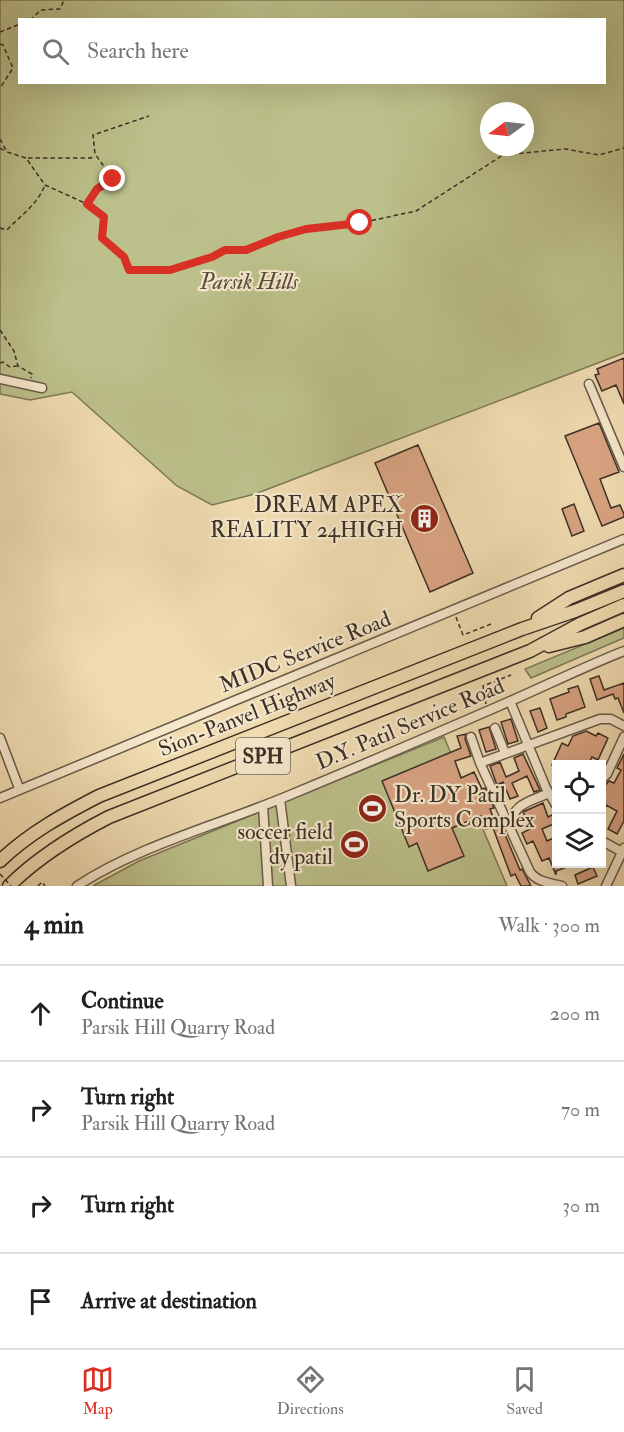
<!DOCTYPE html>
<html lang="en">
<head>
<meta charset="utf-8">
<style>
  :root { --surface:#fff; --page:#f2f2f2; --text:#202124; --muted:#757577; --line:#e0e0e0; --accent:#d93025 }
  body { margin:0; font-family:"IM FELL Double Pica",serif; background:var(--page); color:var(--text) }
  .controls { position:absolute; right:18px; bottom:18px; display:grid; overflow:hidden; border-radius:0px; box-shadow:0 6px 24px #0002 }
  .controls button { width:54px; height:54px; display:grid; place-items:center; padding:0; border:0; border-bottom:2px solid var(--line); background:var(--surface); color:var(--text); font:30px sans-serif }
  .compass { position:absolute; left:480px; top:102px; width:54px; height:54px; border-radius:50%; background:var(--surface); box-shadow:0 6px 24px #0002; rotate:255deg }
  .stop { position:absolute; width:18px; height:18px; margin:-14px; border:4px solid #d93025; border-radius:50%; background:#fff }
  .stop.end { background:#d93025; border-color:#fff; box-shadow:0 2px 6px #0008 }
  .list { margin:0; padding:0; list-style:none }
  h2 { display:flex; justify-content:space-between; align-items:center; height:78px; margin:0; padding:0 24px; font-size:26px }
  h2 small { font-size:20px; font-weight:400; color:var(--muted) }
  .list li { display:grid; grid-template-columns:39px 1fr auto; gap:18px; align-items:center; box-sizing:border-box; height:96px; padding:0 24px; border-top:2px solid var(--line) }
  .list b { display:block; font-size:22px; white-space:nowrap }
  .list p { margin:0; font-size:20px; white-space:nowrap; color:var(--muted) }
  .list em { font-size:20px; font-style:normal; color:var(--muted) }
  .icon { flex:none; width:33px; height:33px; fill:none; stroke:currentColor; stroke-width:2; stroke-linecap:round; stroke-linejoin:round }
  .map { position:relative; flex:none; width:624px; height:886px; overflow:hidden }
  .search { position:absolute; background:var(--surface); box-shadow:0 6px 24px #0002; left:18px; right:18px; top:18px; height:66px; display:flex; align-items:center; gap:15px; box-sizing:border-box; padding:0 21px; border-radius:0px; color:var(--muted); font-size:22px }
  .sheet { height:462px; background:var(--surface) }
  nav { display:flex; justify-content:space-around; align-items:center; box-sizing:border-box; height:84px; border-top:2px solid var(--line); background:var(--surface); font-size:16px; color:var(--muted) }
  nav a { display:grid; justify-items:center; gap:3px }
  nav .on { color:var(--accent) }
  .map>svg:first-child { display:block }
</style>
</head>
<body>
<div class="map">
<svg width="624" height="886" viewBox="0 0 624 886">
  <rect width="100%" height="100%" fill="#f1dcb2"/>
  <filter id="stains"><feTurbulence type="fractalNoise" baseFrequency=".00333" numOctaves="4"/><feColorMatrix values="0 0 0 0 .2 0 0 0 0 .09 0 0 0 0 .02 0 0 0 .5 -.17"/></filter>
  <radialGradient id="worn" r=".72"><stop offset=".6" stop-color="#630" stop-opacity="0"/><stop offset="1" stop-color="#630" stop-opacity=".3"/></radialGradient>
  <path fill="#bcc08a" stroke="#7c7858" stroke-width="1.5" fill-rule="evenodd" d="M0,0h624v353l-369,141 -43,11 -35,-19 -105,-94 -42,8 -30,-6zM20,20h584v62h-584zM489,111h36v36h-36z
    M624,628v10l-93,40 -6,-9z
    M444,737l63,149h-414l46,-25z"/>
  <path fill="#daa483" stroke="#3b3026" stroke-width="1.5" d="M624,358v46l-8,-19 -14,6 -7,-16 4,-1 -2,-5z
    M599,423l20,49 -19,7 11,29 9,-3 4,9v3l-22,9 -37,-90z
    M418,445l55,128 -43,19 -55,-129z
    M574,504l10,27 -12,5 -10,-27z
    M599,676l5,14 20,-7v30l-6,-15 -3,1 -2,-5 -16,6 -7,-21z
    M578,686l7,21 -19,7v3l-9,3 -7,-21 19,-7 -1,-3z
    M540,708l7,20 -9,4 -8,-21z
    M511,719l7,22 -10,3 -7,-22z
    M489,727l7,22 -10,3 -7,-22z
    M586,731l10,5 2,-3 10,5 -10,22 -6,-3 -4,8h-36l10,-22 6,3 5,-10z
    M466,734l-1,5 6,17 -16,5 6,17 13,-6 8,17 3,-1 9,20 -4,1 6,16 -10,4 -5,-13 -29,12 12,28 -36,15 -11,-28 -8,4 -27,-66 79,-33 -4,-12z
    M523,754l17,36 -6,2 -7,-16 -15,7 6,13 -8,3 -7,-17 -6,3 -7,-19 10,-4 6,15 13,-6 -5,-13z
    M624,754v67l-7,13 -9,-5 9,-18 -11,-6 -4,10v-26l7,-8 5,2 7,-13 -4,-2z
    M543,803l5,14 8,-4v10l-14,6 5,12 9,-4v27h19l-19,7v4l-7,-17 -7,3 -9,-20 -6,3 -5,-11 8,-4 -7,-17z
    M501,825l19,45 2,-1 9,17h-10l-6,-12 -4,2 -18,-48z
    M593,867l4,9 -19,8 -3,-9z"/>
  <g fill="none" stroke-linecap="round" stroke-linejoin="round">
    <defs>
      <path id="minor" d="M0,379l42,9
        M589,384l35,83
        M510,701l36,87 10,17
        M495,728l10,25
        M471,737l9,26
        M0,738l19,50
        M602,779l5,-5 17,-37
        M0,798l624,-259
        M280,799l11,87
        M263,806l5,80
        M510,827c3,-24 19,-25 39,-34
        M602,841l22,12
        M77,886c65,-42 142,-61 213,-91 70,-29 140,-59 209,-89 42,-18 82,-38 125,-55
        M562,886c-12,-3 -25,-4 -32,-14l-50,-109 120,-44h11l13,7
        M606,886l18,-38"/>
      <path id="highway" d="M538,618l31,-20 55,-23
        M549,646l36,-9 39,-17
        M0,861c29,-28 64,-47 99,-65l423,-167 53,-18 49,-20
        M9,886c29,-29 63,-50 100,-69l421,-166 50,-27 44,-19"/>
    </defs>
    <use href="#minor" stroke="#685b49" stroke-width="11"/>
    <use href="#highway" stroke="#3b3026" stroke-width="15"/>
    <path stroke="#3b3026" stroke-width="1.5" stroke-dasharray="4.5 3" stroke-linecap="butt" d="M30,20l11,-10 19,-1 4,-9
      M0,32l20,-8
      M0,44l3,1 10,23 -13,20
      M0,139l7,13 19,6 19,27 42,19 17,13 -2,21 22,19 5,13h41l42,-13 13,-7h21l31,-13 29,-8 37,-5 17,-1 56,-12 87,-56 62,-6 34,6 25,-7
      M0,148l6,4
      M28,158h63l3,-3
      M87,203l10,-14 16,-10 -18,-25 -2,-19 56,-19
      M0,228l7,2c14,-15 30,-25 38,-45
      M0,330l14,21 4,15 14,8 -1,4
      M0,363l3,-1 7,5 7,-1
      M456,617l7,18 28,-11
      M486,704l-3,-18 28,-11
      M38,886l4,-4 3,4"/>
    <use href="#minor" stroke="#f6e8cd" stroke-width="8"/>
    <use href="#highway" stroke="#f1dcb2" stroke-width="12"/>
    <path stroke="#3b3026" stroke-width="1.5" stroke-dasharray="4.5 3" stroke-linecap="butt" d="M0,874l11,12"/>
  </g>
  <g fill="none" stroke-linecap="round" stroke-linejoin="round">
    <path stroke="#d93025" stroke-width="8" d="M113,179l-16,10 -10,15 17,13 -2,21 22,19 5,13h41l42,-13 13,-7h21l32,-13 28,-8 54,-6"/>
  </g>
  <defs>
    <symbol id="building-disc" viewBox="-11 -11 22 22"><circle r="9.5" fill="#8f2418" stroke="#f6e8cd"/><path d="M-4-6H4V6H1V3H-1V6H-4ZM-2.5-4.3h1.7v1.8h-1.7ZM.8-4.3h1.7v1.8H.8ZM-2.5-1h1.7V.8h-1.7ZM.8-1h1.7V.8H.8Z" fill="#fff"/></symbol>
    <symbol id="stadium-disc" viewBox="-11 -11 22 22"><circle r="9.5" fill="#8f2418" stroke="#f6e8cd"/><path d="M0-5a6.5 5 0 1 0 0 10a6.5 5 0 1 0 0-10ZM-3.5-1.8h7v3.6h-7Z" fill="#fff"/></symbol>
  </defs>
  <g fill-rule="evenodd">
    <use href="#building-disc" x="408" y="502" width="33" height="33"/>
    <use href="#stadium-disc" x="356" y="792" width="33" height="33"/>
    <use href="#stadium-disc" x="338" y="828" width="33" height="33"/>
  </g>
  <g text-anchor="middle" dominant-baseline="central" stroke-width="4.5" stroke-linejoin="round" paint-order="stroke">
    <rect fill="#f6e8cd" stroke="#736758" stroke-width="1.5" x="236" y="738" width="54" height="36" rx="4.5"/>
    <g font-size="21" font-weight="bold" fill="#3b3026">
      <text x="263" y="756">SPH</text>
    </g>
    <g font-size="22" font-style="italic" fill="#554d3a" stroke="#f6e8cd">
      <text x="249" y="282">Parsik Hills</text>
    </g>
    <g font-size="22" fill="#3b3026" stroke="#f6e8cd" text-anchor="end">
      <text x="403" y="505">DREAM APEX<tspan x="403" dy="25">REALITY 24HIGH</tspan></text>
      <text x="394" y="795" text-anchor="start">Dr. DY Patil<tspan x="394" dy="25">Sports Complex</tspan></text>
      <text x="333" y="832">soccer field<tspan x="333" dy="25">dy patil</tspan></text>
    </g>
    <g font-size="22" fill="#3b3026" stroke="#f6e8cd">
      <text transform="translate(305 652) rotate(-22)">MIDC Service Road</text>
      <text transform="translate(247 715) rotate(-22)">Sion-Panvel Highway</text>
      <text transform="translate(410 724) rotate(-23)">D.Y. Patil Service Road</text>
    </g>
  </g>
  <rect width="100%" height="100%" filter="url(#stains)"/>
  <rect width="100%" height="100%" fill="url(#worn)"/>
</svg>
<div class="controls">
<button><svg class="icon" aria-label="locate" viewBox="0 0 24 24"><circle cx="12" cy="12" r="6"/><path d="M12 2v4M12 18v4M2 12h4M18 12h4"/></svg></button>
<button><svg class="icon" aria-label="layers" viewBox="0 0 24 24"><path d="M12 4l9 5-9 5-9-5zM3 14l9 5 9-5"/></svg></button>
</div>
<svg class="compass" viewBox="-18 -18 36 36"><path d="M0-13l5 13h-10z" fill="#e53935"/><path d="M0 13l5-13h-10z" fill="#757577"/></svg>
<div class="stop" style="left:360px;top:223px"></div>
<div class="stop end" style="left:113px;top:179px"></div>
<div class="search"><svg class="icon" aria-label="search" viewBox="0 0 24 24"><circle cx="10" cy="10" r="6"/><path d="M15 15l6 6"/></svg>Search here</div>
</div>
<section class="sheet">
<h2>4 min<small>Walk · 300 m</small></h2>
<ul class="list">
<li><svg class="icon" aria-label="ahead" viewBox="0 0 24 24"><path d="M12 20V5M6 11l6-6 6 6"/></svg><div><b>Continue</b><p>Parsik Hill Quarry Road</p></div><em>200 m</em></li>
<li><svg class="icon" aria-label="right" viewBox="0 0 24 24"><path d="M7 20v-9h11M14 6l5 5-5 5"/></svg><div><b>Turn right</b><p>Parsik Hill Quarry Road</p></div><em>70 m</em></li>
<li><svg class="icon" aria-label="right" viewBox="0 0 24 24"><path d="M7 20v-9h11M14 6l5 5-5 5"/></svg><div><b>Turn right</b></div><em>30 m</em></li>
<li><svg class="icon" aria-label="arrive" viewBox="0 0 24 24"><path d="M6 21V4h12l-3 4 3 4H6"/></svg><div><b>Arrive at destination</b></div></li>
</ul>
</section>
<nav>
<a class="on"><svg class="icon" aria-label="map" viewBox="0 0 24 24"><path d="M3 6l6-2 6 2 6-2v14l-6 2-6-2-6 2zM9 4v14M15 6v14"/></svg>Map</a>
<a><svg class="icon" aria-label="directions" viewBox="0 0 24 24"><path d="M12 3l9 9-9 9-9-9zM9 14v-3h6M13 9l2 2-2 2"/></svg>Directions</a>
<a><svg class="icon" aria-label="saved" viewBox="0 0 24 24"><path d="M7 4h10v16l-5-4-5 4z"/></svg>Saved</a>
</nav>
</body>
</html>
